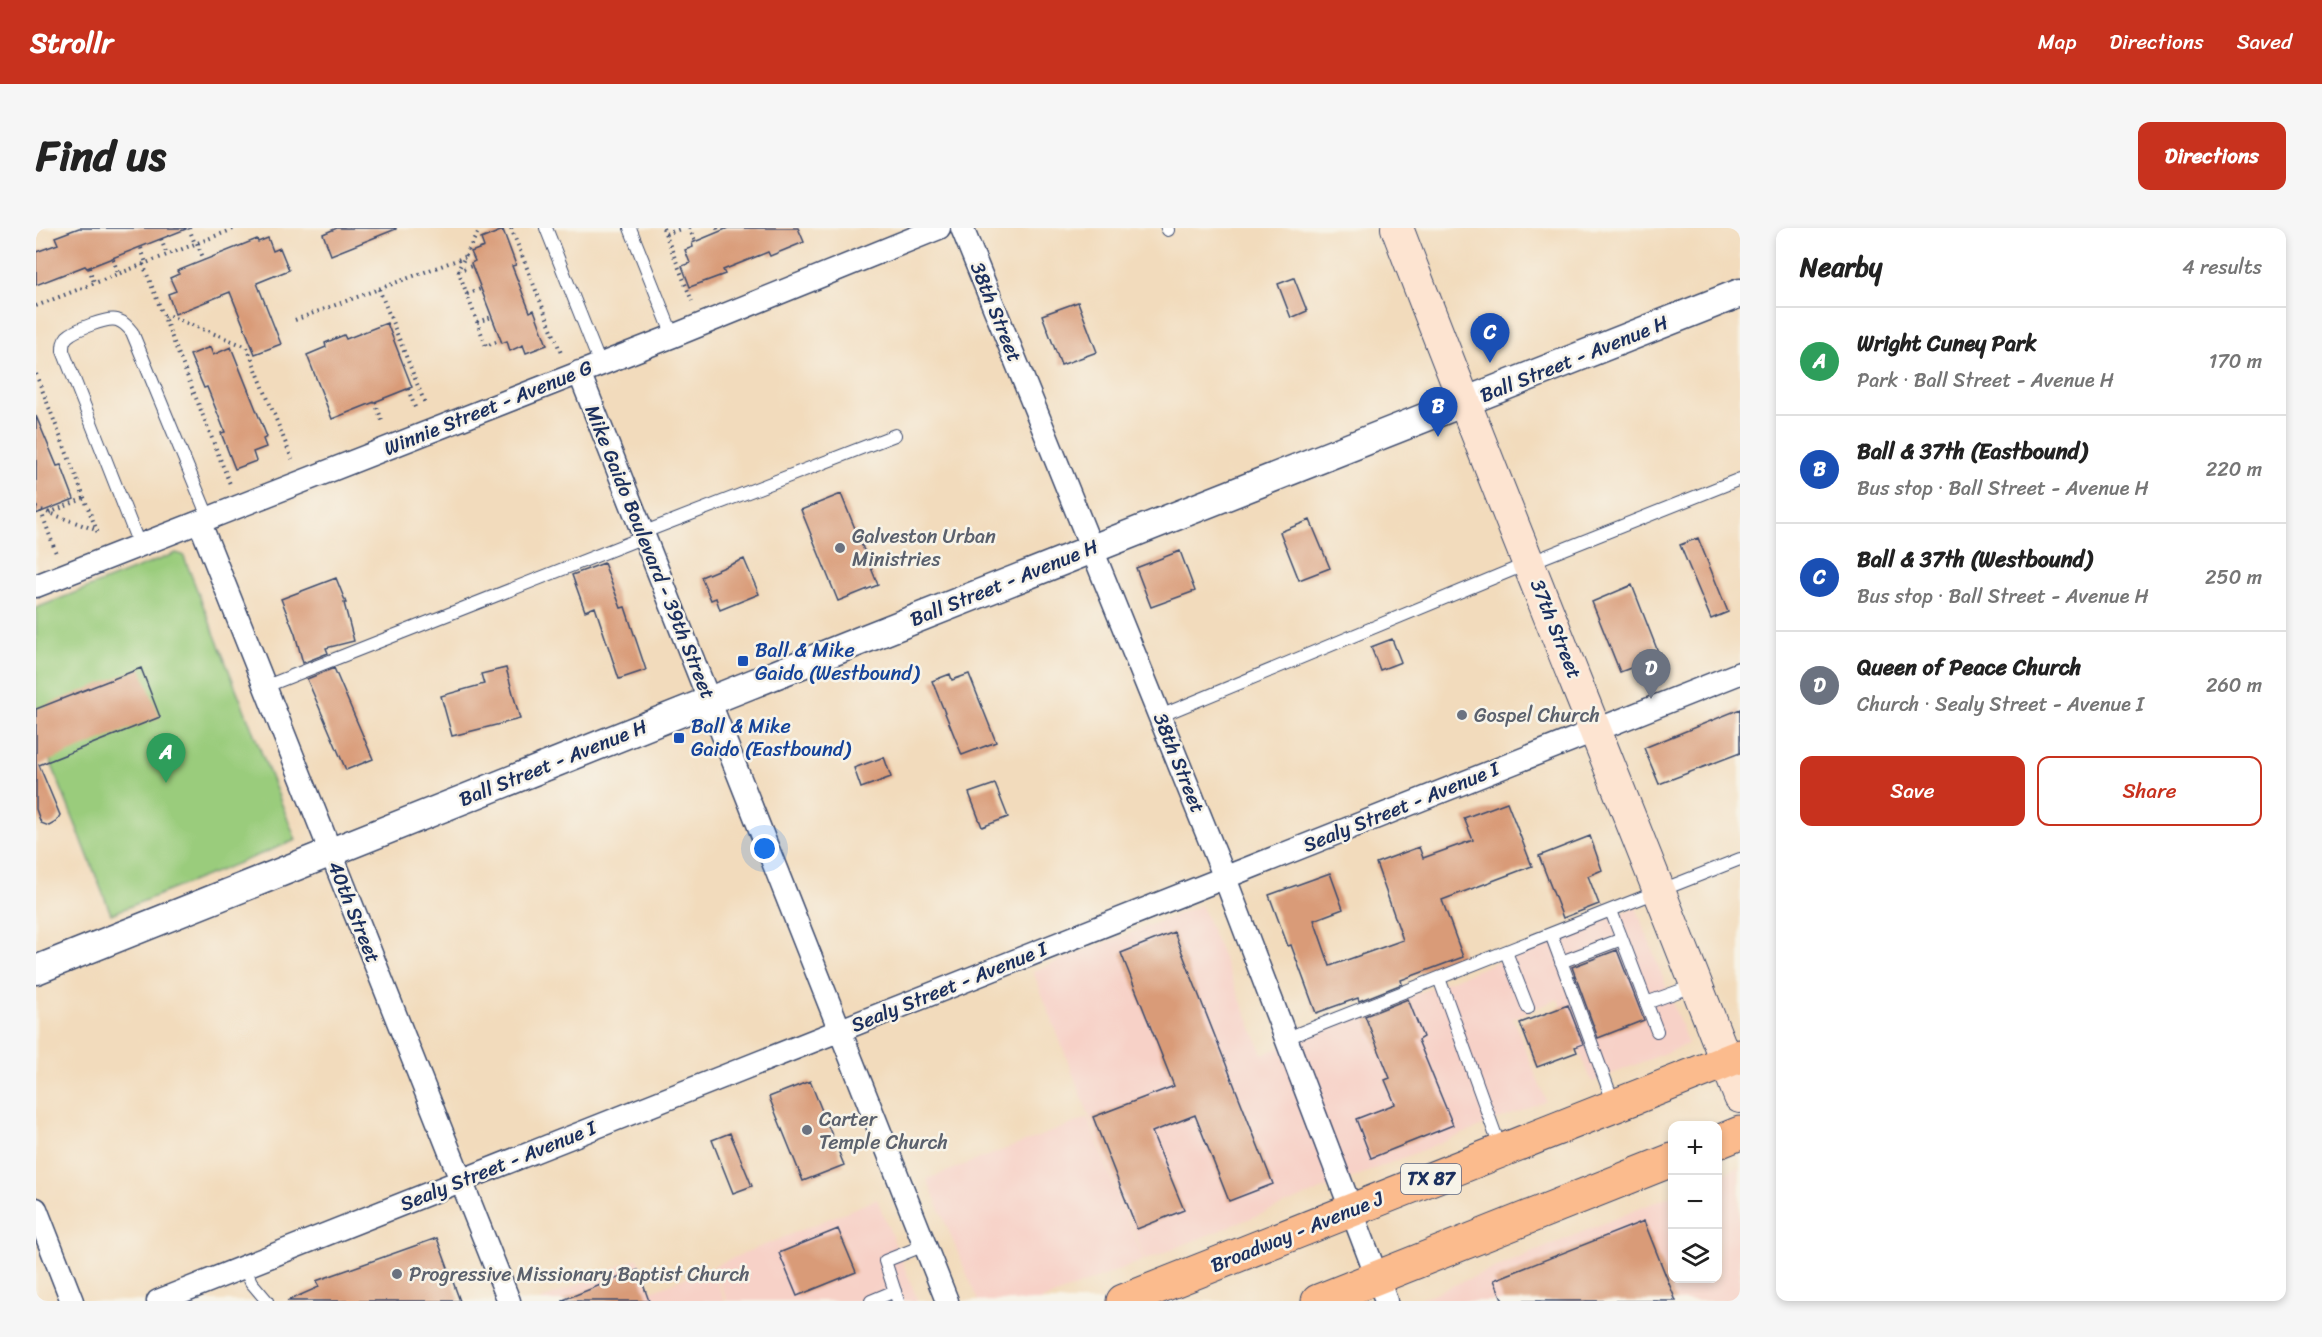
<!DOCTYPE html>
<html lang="en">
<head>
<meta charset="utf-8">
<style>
  :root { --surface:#fff; --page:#f6f6f6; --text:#222; --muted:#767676; --line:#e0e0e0; --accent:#c8321e }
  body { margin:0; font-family:Sriracha,sans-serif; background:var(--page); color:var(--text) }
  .controls { position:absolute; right:18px; bottom:18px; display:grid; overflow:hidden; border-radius:12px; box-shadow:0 3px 9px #0003 }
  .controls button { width:54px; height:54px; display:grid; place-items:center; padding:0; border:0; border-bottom:2px solid var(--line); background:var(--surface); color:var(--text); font:30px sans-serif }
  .you { position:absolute; left:729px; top:621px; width:21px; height:21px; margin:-15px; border:4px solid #fff; border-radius:50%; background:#1a73e8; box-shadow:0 0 0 9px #1a73e833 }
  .badge { display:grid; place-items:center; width:39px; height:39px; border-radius:50%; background:var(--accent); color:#fff; font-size:20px; font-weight:700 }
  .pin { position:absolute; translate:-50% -50px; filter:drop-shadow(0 2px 3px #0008) }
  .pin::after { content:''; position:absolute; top:32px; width:21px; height:18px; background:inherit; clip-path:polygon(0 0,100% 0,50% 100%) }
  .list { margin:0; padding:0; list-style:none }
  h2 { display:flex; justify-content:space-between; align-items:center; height:78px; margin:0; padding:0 24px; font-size:26px }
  h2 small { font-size:20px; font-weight:400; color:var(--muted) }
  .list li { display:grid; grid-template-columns:39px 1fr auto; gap:18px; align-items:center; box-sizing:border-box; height:108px; padding:0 24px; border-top:2px solid var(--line) }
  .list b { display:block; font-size:22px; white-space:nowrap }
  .list p { margin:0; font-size:20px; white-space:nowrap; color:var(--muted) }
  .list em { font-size:20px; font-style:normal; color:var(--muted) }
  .actions { display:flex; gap:12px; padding:18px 24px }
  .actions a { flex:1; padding:14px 0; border:2px solid var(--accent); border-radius:12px; text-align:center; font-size:21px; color:var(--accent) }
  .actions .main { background:var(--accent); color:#fff }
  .icon { flex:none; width:33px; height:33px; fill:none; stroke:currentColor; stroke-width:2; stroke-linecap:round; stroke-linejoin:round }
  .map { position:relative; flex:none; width:1704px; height:1073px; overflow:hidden; border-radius:12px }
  header { display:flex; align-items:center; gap:36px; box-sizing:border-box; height:84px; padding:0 30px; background:var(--accent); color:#fff }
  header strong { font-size:28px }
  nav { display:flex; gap:33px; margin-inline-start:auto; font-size:21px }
  .intro { display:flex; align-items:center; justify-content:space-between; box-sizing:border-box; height:144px; padding:0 36px }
  h1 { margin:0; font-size:42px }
  .button { padding:15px 27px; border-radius:12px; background:var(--accent); color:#fff; font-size:21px; font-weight:700 }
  main { display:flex; gap:36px; padding:0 36px }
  aside { flex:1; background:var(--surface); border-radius:12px; box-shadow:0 3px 9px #0003 }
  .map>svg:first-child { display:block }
</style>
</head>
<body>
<header>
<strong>Strollr</strong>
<nav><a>Map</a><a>Directions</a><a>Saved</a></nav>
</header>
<div class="intro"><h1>Find us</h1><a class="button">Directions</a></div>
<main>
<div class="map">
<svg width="1704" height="1073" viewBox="0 0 1704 1073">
  <rect width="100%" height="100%" fill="#f7f3e8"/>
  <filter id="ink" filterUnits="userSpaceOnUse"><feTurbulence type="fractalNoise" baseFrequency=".0167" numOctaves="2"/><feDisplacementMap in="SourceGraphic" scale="12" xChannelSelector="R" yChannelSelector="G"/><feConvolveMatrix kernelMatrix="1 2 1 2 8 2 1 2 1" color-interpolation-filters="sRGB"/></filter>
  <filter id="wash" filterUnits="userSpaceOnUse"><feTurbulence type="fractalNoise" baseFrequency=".008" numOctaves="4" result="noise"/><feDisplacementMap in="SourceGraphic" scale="24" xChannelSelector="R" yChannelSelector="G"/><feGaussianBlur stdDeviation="1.35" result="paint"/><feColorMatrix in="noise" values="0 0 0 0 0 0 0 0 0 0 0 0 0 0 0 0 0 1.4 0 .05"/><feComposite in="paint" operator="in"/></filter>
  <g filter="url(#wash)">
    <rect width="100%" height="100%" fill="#f2dbbc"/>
    <path fill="#f7d1c7" d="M1165,677l62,149 373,-147 52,137 -96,38 -34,-83 -45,19 33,83 -401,159 -112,-289z
      M1052,890l56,142 -104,41h-62l-51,-122z
      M1703,939l1,134h-325l257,-106v83h46v-102z
      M841,971l41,102h-191l-14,-35z
      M602,1030l13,33 60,-23 14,33h-186z"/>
    <path fill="#9acc7c" stroke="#5a7e6d" stroke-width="1.5" d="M140,325l7,2 3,7 110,278 -185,74 -75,-189v-117z"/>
    <g id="blocks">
      <path fill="#d99b78" d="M43,0h107v1l-99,39 -2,-2 -49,19v-33l22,-8 -3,-7z
        M301,0h59v1l-65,26 -8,-21z
        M692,0h70l6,14 -34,14 -2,-4 -45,18 2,4 -35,13 -8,-21 8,-3 -5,-13 8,-3 -1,-4z
        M467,2l13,35 -4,1 18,46 4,-2 13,35 -21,8 -3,-8 -13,6 -3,-10 -5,2 -31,-80 4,-2 -4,-9 13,-5 -3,-8z
        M232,10l5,13 7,-3 9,22 -32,13 24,61 -26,10 -25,-62 -55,22 -7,-20 8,-3 -6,-13 9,-4 -2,-3 80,-32 1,3z
        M1258,50l13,33 -16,7 -13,-34z
        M1042,74l19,50 -36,13 -19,-50z
        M351,95l25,64 -80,32 -25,-64 19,-8 -1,-4 19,-8 2,4z
        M174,119l3,8 18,-8 36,90 -4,2 3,8 -13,5 3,9 -21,8 -14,-36 4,-1 -18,-45 -3,1 -14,-33z
        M0,188l21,50 4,-1 13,34 -38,15z
        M805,266l37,91 -40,16 -37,-91z
        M1274,292l20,48 -31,12 -19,-48z
        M1662,310l30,74 -17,7 -31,-74z
        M1144,323l15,40 -44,16 -15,-39z
        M708,331l15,35 -39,16 -4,-12 -5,2 -10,-23z
        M568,335l17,45 4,-1 21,63 -27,9 -24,-72 -10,4 -13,-36z
        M300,350l10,25h-2l10,38 -28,7 2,5 -25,10 -8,-29 -14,-35z
        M1596,357l28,72 -40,15 -28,-70z
        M1356,411l9,23 -21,8 -9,-23z
        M105,440l19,49 -121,48 21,50 -4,7 -7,4 -8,-3 -5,-14v-100z
        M298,440l39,91 -27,11 -39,-91z
        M470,440l14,51 -68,17 -11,-40 43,-12 -3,-10z
        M914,446l2,6 17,-6 27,68 -34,13 -30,-74z
        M1704,481v44l-81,31 -15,-36z
        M848,529l7,20 -30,11 -7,-20z
        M959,556l13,33 -26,10 -13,-34z
        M1471,574l25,64 -90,34 21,57 -62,23 1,4 -43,17 -1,-3 -42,15 -25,-68 -3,1 -19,-51 61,-22 13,36 -29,11 16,46 73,-26 -27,-77 43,-16 4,11 50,-18 -9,-22z
        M1554,608l12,34 -14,6 11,28 -36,14 -24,-62z
        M1138,704l99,252 -44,17 -34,-86 -43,17 32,78 -47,19 -44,-112 81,-31 -53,-133z
        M1581,722l27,70 -46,18 -26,-71z
        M1372,771l15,38 -5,3 35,85 -82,33 -15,-39 39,-15 -10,-24 5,-2 -25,-62z
        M1532,777l15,39 -8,3 2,5 -40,15 -17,-44z
        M774,853l34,84 -41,16 -34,-84z
        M694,905l22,53 -19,7 -21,-53z
        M1608,993l32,80h-173l-9,-21z
        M802,1001l18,43 -59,24 -18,-43z
        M401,1010l23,63h-173l32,-14 -3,-6z
        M602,1042l11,31h-86v-1z"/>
    </g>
  </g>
  <g filter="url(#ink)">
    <use href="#blocks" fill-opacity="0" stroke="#3b496c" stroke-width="1.5"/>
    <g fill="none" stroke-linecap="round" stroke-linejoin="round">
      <defs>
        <path id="service" d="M510,0l54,136
          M594,0l43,108
          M1131,0l1,2
          M606,305l253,-98
          M104,319l-77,-196c0,-6 0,-9 4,-14 7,-7 40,-20 50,-17 7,2 11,7 15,12l77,187
          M228,459l380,-150
          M1124,488l369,-153 211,-84
          M1575,683l11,28
          M1515,706l63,170
          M1470,724l22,56
          M1525,734l61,-23 35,92
          M1403,750l62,172
          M1610,775l50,-18
          M1251,810l453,-179
          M208,1039l7,15 16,19
          M835,1073l24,-10
          M862,1073l-13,-40 40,-16"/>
        <path id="minor" d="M926,0l263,650 161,423
          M543,144l368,929
          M164,295l309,778
          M0,358l637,-250 266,-108
          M0,981l36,92
          M122,1073l1582,-628"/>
        <path id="tertiary" d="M0,742l811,-324 893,-353"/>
        <path id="secondary" d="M1361,0c111,291 231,579 343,869"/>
        <path id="primary" d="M1682,914l22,-9
          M1087,1073l617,-245
          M1282,1073l354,-141"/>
      </defs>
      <use href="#service" stroke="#3b496c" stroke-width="14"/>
      <use href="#minor" stroke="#3b496c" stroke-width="25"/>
      <use href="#tertiary" stroke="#3b496c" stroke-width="31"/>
      <use href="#secondary" stroke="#3b496c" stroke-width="34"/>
      <use href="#primary" stroke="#3b496c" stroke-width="35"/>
      <path stroke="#3b496c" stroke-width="4" stroke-dasharray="1.5 4.5" stroke-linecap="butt" d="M153,0l6,16
        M444,0l-22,42 28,76 15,-6
        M475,0l50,125
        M627,0l29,73
        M653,0l6,13
        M681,0l1,4
        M630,6l17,-6
        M125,11l6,16
        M161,15l7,17
        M105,20l5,15
        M77,31l5,14
        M107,36l87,220
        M53,40l5,14
        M422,43l14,-5
        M343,61l47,117
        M431,66l14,-5
        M0,78l200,-78
        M128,89l3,-2 80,32 45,112
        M259,92l170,-63
        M441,94l15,-5
        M0,146l63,162
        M372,161l8,21
        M339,174l8,21
        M0,280l60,22
        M5,283l15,42
        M13,285l36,-15"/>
      <use href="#service" stroke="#fff" stroke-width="12"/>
      <use href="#minor" stroke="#fff" stroke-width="22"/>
      <use href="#tertiary" stroke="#fff" stroke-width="28"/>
      <use href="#secondary" stroke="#fde4d1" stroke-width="32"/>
      <use href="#primary" stroke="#fbbb8d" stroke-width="33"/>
    </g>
  </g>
  <g fill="#6b7280" stroke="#f7f3e8" stroke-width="2">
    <circle cx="804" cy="320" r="6"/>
    <circle cx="1426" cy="487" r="6"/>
    <circle cx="771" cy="902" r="6"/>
    <circle cx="361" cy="1046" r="6"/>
  </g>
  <g fill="#1a4fb4" stroke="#f7f3e8" stroke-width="2">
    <rect x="701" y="427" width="12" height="12" rx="3"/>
    <rect x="637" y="504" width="12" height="12" rx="3"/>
  </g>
  <g text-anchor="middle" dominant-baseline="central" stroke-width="5" stroke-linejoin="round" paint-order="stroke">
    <rect fill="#f7f3e8" stroke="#5d6a87" stroke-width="1.5" x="1365" y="936" width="60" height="30" rx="4.5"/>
    <g font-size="18" font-weight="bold" fill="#1b2f5e">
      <text x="1395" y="951">TX 87</text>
    </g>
    <g font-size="20" fill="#1b2f5e" stroke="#f7f3e8">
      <text transform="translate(960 84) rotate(68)">38th Street</text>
      <text transform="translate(1538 131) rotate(-22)">Ball Street - Avenue H</text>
      <text transform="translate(452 180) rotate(-22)">Winnie Street - Avenue G</text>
      <text transform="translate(614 324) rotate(68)">Mike Gaido Boulevard - 39th Street</text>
      <text transform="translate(968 355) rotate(-22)">Ball Street - Avenue H</text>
      <text transform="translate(1520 401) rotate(68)">37th Street</text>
      <text transform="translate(517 535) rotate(-22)">Ball Street - Avenue H</text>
      <text transform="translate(1143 535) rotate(68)">38th Street</text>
      <text transform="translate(1365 579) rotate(-22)">Sealy Street - Avenue I</text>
      <text transform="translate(318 684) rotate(68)">40th Street</text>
      <text transform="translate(913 759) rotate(-22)">Sealy Street - Avenue I</text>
      <text transform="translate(462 938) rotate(-22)">Sealy Street - Avenue I</text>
      <text transform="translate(1261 1004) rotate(-22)">Broadway - Avenue J</text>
    </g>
    <g font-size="20" fill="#5b616d" stroke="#f7f3e8" text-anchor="start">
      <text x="816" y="308">Galveston Urban<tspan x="816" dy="23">Ministries</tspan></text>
      <text x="1438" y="487">Gospel Church</text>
      <text x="783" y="891">Carter<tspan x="783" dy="23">Temple Church</tspan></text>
      <text x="373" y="1046">Progressive Missionary Baptist Church</text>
    </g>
    <g font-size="20" fill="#164399" stroke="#f7f3e8" text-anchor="start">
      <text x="719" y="422">Ball &amp; Mike<tspan x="719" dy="23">Gaido (Westbound)</tspan></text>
      <text x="655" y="498">Ball &amp; Mike<tspan x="655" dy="23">Gaido (Eastbound)</tspan></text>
    </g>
  </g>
</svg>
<div class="controls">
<button>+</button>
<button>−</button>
<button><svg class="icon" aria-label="layers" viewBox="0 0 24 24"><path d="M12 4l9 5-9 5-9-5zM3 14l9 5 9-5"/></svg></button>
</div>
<div class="you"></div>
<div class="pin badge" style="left:130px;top:555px;background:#2e9e5b">A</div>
<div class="pin badge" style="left:1402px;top:209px;background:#1a4fb4">B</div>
<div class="pin badge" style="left:1454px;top:135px;background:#1a4fb4">C</div>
<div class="pin badge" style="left:1615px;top:471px;background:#6b7280">D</div>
</div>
<aside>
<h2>Nearby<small>4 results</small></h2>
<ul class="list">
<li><span class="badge" style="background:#2e9e5b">A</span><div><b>Wright Cuney Park</b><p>Park · Ball Street - Avenue H</p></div><em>170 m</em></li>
<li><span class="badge" style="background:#1a4fb4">B</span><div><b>Ball &amp; 37th (Eastbound)</b><p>Bus stop · Ball Street - Avenue H</p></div><em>220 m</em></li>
<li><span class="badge" style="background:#1a4fb4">C</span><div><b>Ball &amp; 37th (Westbound)</b><p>Bus stop · Ball Street - Avenue H</p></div><em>250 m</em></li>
<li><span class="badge" style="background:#6b7280">D</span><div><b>Queen of Peace Church</b><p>Church · Sealy Street - Avenue I</p></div><em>260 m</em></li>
</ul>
<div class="actions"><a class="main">Save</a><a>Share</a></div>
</aside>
</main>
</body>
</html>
